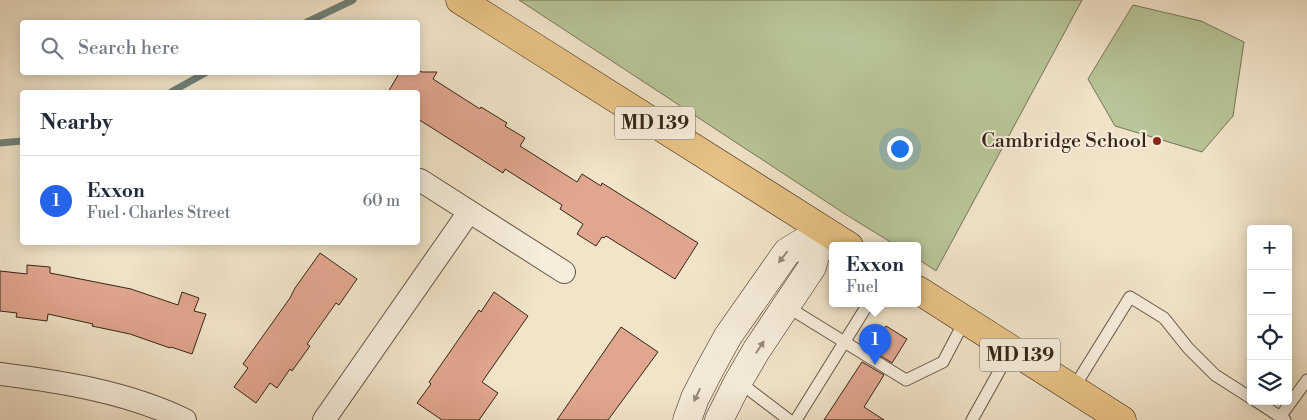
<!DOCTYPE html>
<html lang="en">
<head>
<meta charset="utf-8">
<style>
  :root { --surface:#fff; --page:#f6f6f7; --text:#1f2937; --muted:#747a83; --line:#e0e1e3; --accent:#2563eb }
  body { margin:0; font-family:"Libre Bodoni",serif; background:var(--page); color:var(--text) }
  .controls { position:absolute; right:15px; bottom:15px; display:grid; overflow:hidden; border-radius:5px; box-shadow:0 2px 12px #0003 }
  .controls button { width:45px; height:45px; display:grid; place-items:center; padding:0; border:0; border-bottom:1px solid var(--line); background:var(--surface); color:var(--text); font:25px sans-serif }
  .you { position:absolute; left:899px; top:148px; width:18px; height:18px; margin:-12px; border:4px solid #fff; border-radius:50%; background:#1a73e8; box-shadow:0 0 0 8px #1a73e833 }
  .badge { display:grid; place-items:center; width:32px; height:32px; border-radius:50%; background:var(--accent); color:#fff; font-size:16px; font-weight:700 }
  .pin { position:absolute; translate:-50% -41px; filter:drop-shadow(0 1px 2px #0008) }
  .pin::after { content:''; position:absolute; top:26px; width:18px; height:15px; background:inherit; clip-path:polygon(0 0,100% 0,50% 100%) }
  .popup { position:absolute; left:829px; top:242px; width:92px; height:65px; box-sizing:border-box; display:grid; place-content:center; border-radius:5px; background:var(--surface); filter:drop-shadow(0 1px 4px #0005); font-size:16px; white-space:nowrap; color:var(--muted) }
  .popup b { font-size:19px; color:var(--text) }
  .popup::after { content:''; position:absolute; left:50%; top:100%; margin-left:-10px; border:10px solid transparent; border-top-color:var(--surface) }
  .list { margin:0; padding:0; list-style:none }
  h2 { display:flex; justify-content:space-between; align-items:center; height:65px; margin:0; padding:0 20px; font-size:21px }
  h2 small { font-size:16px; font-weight:400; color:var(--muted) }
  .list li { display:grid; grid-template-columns:32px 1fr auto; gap:15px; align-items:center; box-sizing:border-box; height:90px; padding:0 20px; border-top:1px solid var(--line) }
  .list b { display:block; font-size:19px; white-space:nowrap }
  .list p { margin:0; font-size:16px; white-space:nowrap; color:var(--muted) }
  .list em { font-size:16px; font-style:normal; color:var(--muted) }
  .icon { flex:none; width:28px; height:28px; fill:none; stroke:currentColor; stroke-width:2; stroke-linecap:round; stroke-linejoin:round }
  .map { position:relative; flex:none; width:1307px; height:420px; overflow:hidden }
  .search { position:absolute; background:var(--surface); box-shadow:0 2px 12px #0003; left:20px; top:20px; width:400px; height:55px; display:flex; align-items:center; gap:12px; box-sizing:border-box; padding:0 18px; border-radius:5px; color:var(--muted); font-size:19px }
  .panel { position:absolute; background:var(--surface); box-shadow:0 2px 12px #0003; left:20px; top:90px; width:400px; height:155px; border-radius:5px }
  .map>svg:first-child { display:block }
</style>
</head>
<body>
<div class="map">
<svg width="1307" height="420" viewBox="0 0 1307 420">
  <rect width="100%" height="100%" fill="#f1e4c9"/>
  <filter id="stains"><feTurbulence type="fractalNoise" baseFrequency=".004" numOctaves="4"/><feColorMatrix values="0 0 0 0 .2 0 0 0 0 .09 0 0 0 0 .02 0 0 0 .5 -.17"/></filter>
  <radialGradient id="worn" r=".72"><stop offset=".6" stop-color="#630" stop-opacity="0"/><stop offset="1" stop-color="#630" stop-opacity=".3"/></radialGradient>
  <path fill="#b8c598" stroke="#767558" d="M519,0h563l-146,271 -18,-12v-13h-21l-52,-32z
    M1133,5l68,16 43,21 -11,74 -31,36 -87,-26 -27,-47z"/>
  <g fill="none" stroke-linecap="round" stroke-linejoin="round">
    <path stroke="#728179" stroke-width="7" d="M307,22l46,-22
      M171,92l36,-20
      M0,143l22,-2"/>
  </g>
  <path fill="#e1a68f" stroke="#352517" d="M418,70l4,2h15l-4,7 47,30 1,-2 26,16 -2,3 20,12 -5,8 57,36 5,-8 19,12 1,-3 96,60 -23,36 -69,-43 -2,2 -2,-1 -6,9 -19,-12 6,-10 -23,-15 2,-4 -57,-36 -2,4 -85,-54v-27h-30l12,-20h18z
    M320,253l37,26 -18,26 -3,-2 -29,41 3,2 -18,25 -2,-2 -13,19 -7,-5 -14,20 -22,-16 14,-19 -5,-4 47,-66 5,-10z
    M27,265l23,2v6l81,16 47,16 4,-13 17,6 -5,13 12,3 -14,40 -21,-7 -1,1 -40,-14 -38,-8 1,-2 -45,-10 -1,7 -31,-4 1,-4 -17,-2v-40l27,3z
    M494,292l34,24 -46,66 16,11 -19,27h-37l-25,-17 14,-19 -2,-2 50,-72 2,2z
    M886,326l21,13 -15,24 -22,-14z
    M621,327l37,25 -50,68h-51z
    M862,362l22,13 -20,32 20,13h-60z"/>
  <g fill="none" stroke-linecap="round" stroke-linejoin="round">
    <defs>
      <path id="lane" d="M786,306l120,74 37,-18 22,-42
        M739,382l50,38
        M1073,389l57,-92 34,21 24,30 27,27 36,23
        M1256,401l29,19
        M1280,417l27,-37
        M796,420l72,-116
        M972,420l39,-70"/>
      <path id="street" d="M420,180l144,92
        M0,374c63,8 127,18 185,46
        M324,420l145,-208"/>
      <path id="secondary" d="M687,420l8,-22 16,-31 17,-31 59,-84 36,-22
        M719,420l19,-38 18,-31 56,-84 11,-37"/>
      <path id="primary" d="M460,0l389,246
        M918,290l204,130"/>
    </defs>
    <use href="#lane" stroke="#645544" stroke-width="13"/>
    <use href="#street" stroke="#645544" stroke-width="24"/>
    <use href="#secondary" stroke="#352517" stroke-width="29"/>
    <use href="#primary" stroke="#352517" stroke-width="29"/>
    <use href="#lane" stroke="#f6eddc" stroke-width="11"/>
    <use href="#street" stroke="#f6eddc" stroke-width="22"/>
    <use href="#secondary" stroke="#f6eddc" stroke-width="28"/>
    <use href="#primary" stroke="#e8c284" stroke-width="28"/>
  </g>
  <defs><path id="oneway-solid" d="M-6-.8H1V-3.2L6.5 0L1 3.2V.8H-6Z" transform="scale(1.25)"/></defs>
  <g fill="#96897a">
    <use href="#oneway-solid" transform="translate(783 257) rotate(128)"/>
    <use href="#oneway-solid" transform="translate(760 347) rotate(-57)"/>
    <use href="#oneway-solid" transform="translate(697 395) rotate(115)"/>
  </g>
  <circle fill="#8f2418" stroke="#f6eddc" stroke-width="2" cx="1157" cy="141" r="5"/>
  <g text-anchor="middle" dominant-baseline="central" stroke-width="4" stroke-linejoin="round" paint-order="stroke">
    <g fill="#f6eddc" stroke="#6f6152" stroke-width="1">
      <rect x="615" y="106.5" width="80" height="33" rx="4"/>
      <rect x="980" y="338.5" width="80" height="33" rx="4"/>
    </g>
    <g font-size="19" font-weight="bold" fill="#352517">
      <text x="655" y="123">MD 139</text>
      <text x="1020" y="355">MD 139</text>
    </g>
    <g font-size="20" fill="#352517" stroke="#f6eddc" text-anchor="end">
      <text x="1147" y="141">Cambridge School</text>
    </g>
  </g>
  <rect width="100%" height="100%" filter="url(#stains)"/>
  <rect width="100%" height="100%" fill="url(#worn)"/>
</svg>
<div class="controls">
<button>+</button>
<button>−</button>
<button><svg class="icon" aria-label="locate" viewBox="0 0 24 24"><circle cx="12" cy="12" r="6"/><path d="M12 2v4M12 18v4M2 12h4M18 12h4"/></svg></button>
<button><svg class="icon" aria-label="layers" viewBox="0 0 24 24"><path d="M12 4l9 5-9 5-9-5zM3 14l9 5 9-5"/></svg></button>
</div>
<div class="you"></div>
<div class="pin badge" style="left:875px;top:365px">1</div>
<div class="popup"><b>Exxon</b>Fuel</div>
<div class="search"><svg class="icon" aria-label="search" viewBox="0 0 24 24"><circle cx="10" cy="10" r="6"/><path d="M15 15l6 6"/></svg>Search here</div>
<section class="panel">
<h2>Nearby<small></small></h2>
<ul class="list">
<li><span class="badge">1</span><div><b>Exxon</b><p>Fuel · Charles Street</p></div><em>60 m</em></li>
</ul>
</section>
</div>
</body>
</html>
